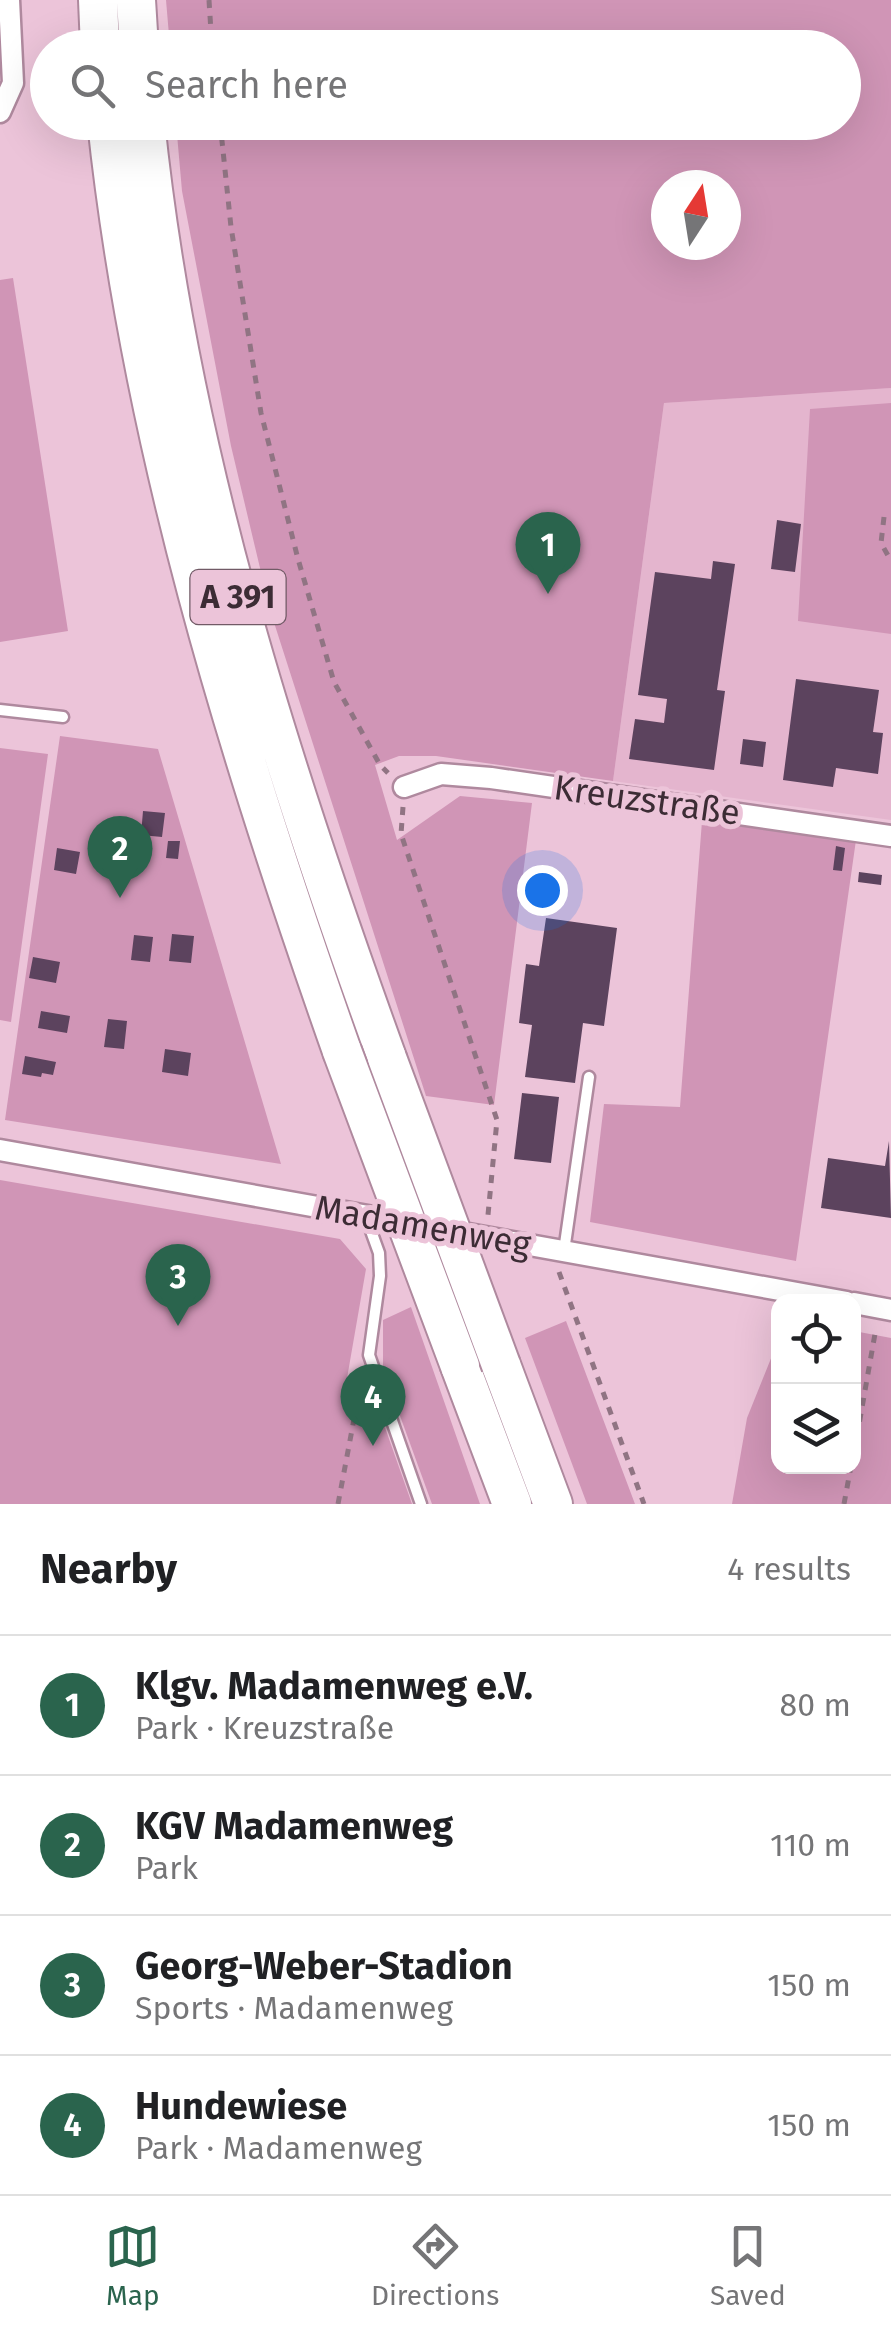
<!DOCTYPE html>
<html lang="en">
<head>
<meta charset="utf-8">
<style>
  :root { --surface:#fff; --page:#f2f2f2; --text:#202124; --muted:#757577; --line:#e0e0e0; --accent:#2a644d }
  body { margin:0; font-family:"Fira Sans",sans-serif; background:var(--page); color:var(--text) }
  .controls { position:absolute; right:30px; bottom:30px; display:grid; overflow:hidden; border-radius:20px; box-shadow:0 10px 40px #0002 }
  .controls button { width:90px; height:90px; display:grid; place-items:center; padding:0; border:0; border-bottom:2px solid var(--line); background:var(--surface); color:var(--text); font:50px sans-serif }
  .compass { position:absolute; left:651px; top:170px; width:90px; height:90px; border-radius:50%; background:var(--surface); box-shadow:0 10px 40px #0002; rotate:12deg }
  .you { position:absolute; left:542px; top:890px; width:35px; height:35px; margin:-25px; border:8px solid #fff; border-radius:50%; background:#1a73e8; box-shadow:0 0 0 15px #1a73e833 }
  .badge { display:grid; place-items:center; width:65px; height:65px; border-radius:50%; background:var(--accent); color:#fff; font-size:32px; font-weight:700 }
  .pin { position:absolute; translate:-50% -82px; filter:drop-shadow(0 2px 5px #0008) }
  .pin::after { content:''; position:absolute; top:52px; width:35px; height:30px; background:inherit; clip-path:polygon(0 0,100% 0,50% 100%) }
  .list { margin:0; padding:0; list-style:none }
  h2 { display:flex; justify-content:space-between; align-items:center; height:130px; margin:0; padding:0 40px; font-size:42px }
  h2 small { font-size:32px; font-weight:400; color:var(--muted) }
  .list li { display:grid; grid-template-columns:65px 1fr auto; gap:30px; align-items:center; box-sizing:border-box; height:140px; padding:0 40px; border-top:2px solid var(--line) }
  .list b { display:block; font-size:38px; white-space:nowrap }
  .list p { margin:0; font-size:32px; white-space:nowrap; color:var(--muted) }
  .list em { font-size:32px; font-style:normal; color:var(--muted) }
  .icon { flex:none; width:55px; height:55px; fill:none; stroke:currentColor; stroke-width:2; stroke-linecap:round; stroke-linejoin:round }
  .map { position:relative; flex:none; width:891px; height:1504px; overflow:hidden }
  .search { position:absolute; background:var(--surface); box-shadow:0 10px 40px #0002; left:30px; right:30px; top:30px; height:110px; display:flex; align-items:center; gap:25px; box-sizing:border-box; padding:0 35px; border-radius:55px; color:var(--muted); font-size:38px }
  .sheet { height:690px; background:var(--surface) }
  nav { display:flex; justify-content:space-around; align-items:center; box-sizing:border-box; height:140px; border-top:2px solid var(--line); background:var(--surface); font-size:28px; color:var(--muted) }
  nav a { display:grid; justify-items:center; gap:5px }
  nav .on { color:var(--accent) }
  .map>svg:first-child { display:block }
</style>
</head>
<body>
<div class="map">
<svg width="891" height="1504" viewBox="0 0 891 1504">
  <rect width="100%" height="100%" fill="#ecc4d9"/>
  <path fill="#e4b5ce" d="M891,388v432l-278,-39 51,-378z"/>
  <path fill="#d095b6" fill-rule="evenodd" d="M166,0h725v388l-227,15 -51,378 -177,-25h-37l-24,9 22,75 63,-44 72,7 -38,302 -68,-9 -156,-486 -39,-164 -49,-255 -6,-68 668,-1v-74l-674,-1zM666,185h60v60h-60z
    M13,278l55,353 -68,11v-362z
    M891,403v231l-93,-13 12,-212z
    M60,736l98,13 123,415 -276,-44z
    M0,748l48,6 -37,268 -11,-2z
    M702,821l154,19 -60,421 -206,-39 14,-118 76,3z
    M0,1180l340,59 26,30 -20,115 19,4 5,-3 42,119h-412z
    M411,1307l69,197h-48l-49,-135v-49z
    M566,1321l69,183h-48l-62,-166z
    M854,1331l37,7v166h-159l15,-86 31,-77v125h76z"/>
  <path fill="#5c435e" d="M777,520l24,4 -6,48 -24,-3z
    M713,561l22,3 -18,126 8,1 -11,79 -85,-11 6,-40 29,4 3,-24 -29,-4 17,-123 56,7z
    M796,679l83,11 -6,42 10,1 -5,41 -42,-6 -3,19 -50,-7z
    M743,739l23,3 -3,25 -23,-3z
    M143,811l22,2 -3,24 -21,-2z
    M168,841h12l-2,18 -12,-1z
    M836,846l9,2 -3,23 -9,-1z
    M57,848l23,4 -4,22 -22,-4z
    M859,872l23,3 -1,10 -23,-3z
    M546,918l71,10 -13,98 -21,-3 -8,60 -50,-6 7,-52 -13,-2 7,-59 13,2z
    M172,934l22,2 -3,27 -22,-2z
    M134,935l19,2 -3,25 -19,-2z
    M33,957l27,5 -4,21 -27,-5z
    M41,1011l29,5 -3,17 -29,-5z
    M108,1019l19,2 -3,28 -20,-2z
    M165,1049l26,4 -3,23 -26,-4z
    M25,1056l31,6 -3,13 -11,-2 -1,4 -19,-3z
    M522,1093l37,4 -8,66 -37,-4z
    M889,1141l2,77 -70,-10 7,-50 57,8z"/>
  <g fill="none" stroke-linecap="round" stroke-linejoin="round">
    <defs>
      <path id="service" d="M0,710l63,7
        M366,1217l13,36 1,23 -11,79 52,149
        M564,1251l25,-174"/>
      <path id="minor" d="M0,112l13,-29 -4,-83
        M404,787l37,-13 50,4 400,58
        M0,1150l847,152
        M854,1303l37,7"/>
      <path id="motorway" d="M98,0l2,48
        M136,0l3,48
        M107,122c34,320 129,628 235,929
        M145,122c33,322 132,633 242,936
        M501,1365l52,139
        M460,1366l52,138"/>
    </defs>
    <use href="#service" stroke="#af899e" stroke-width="15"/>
    <use href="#minor" stroke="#af899e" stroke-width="25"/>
    <use href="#motorway" stroke="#af899e" stroke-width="42"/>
    <path stroke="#907483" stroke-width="5" stroke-dasharray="8 8" stroke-linecap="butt" d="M209,0l3,48
      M220,122l11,105 30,186 37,146 36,123 46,83 8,8
      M884,517l-3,26 10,18
      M403,807l-2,27 96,286 -9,95
      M559,1272l85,232
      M854,1453l22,-125
      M338,1504l23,-122
      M844,1504l7,-38"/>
    <use href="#service" stroke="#fff" stroke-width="10"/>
    <use href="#minor" stroke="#fff" stroke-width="20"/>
    <use href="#motorway" stroke="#fff" stroke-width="38"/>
    <defs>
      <path id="motorway-bridge" d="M342,1051l118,315
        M387,1058l114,307"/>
    </defs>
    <use href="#motorway-bridge" stroke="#af899e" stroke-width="42" stroke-linecap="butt"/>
    <use href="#motorway-bridge" stroke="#fff" stroke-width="38"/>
  </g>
  <g text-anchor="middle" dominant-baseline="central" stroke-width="10" stroke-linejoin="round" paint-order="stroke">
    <rect fill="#ecc4d9" stroke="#715a66" stroke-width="2.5" x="190.5" y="570" width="95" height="54" rx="8"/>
    <g font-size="32" font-weight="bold" fill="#3c2c35">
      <text x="238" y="597">A 391</text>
    </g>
    <g font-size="35" fill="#3c2c35" stroke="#ecc4d9">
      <text transform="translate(647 800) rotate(8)">Kreuzstraße</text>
      <text transform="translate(423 1226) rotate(10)">Madamenweg</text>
    </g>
  </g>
</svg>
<div class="controls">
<button><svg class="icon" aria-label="locate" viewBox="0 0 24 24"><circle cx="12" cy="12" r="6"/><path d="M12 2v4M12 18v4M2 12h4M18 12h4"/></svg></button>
<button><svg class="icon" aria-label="layers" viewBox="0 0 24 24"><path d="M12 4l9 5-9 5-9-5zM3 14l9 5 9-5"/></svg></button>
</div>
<svg class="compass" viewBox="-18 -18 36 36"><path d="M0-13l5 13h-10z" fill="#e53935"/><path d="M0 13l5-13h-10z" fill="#757577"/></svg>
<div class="you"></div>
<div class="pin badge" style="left:548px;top:594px">1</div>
<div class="pin badge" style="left:120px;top:898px">2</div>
<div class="pin badge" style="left:178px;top:1326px">3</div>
<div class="pin badge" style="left:373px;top:1446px">4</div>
<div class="search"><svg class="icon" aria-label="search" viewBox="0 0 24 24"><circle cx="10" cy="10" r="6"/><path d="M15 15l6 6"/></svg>Search here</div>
</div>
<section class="sheet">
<h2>Nearby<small>4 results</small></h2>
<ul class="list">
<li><span class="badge">1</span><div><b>Klgv. Madamenweg e.V.</b><p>Park · Kreuzstraße</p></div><em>80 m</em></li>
<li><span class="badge">2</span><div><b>KGV Madamenweg</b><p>Park</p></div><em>110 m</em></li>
<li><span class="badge">3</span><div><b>Georg-Weber-Stadion</b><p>Sports · Madamenweg</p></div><em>150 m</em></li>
<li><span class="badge">4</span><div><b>Hundewiese</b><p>Park · Madamenweg</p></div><em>150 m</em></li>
</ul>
</section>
<nav>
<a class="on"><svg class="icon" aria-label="map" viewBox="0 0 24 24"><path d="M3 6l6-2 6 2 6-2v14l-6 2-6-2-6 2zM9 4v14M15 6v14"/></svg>Map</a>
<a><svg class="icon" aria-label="directions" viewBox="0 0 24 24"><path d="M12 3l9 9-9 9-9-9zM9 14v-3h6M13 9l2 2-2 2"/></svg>Directions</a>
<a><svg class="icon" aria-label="saved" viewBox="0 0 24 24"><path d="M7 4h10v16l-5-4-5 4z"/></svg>Saved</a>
</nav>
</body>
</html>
